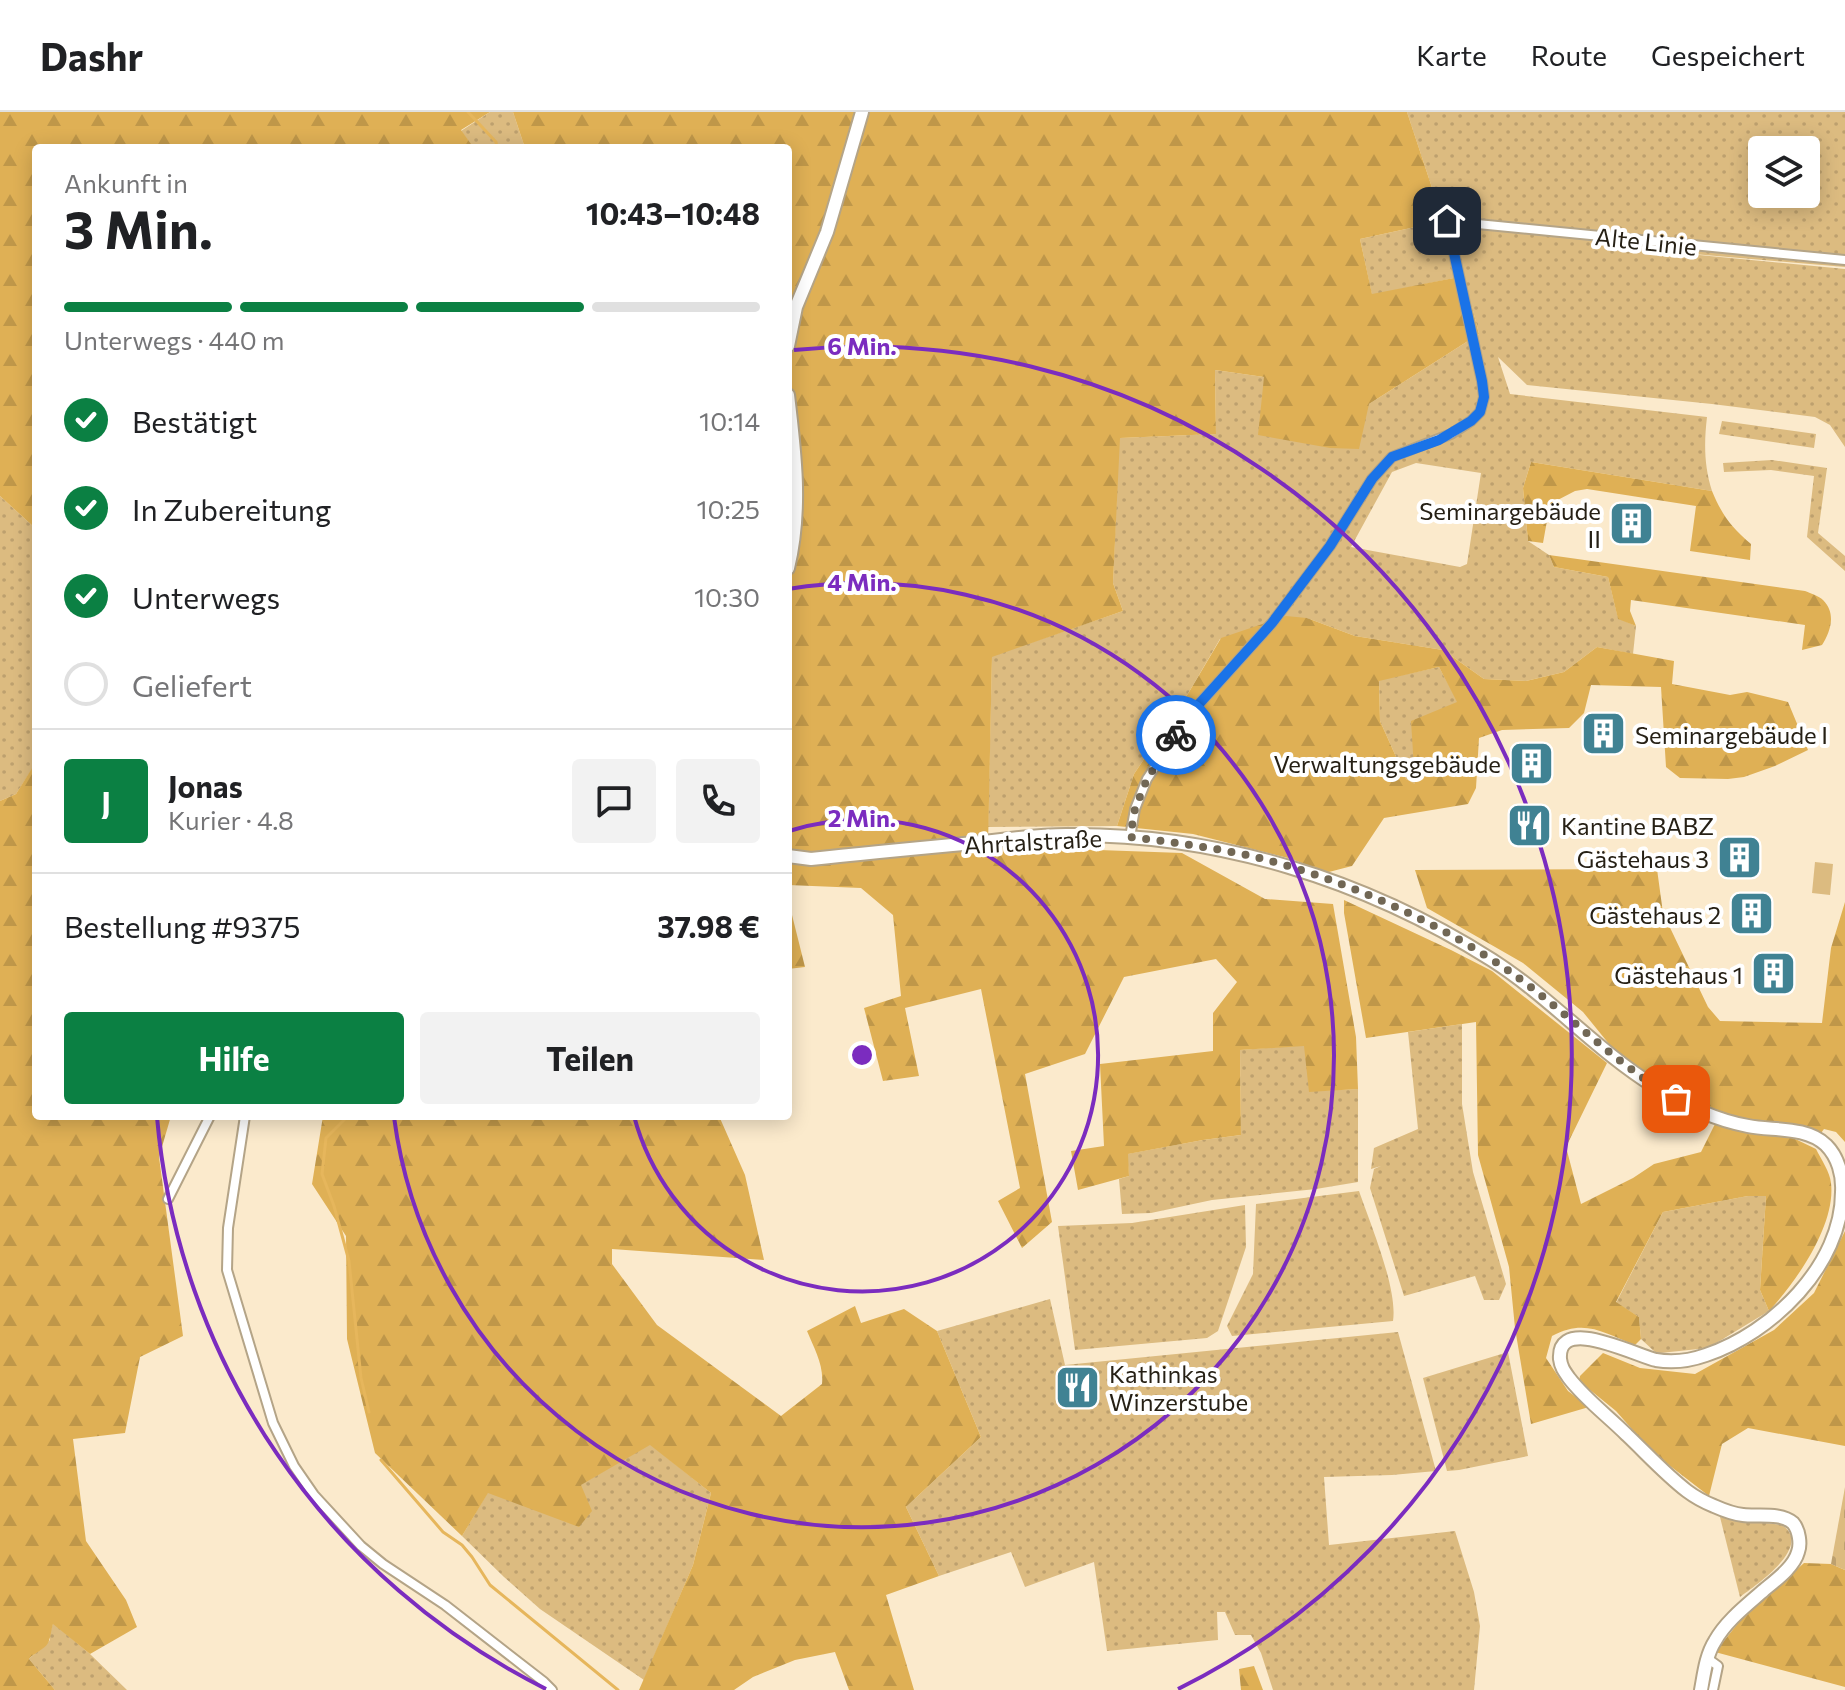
<!DOCTYPE html>
<html lang="de">
<meta charset="utf-8">
<style>
:root{--surface:#fff;--page:#f2f2f2;--text:#202124;--muted:#757577;--line:#e0e0e0;--accent:#0b8043}
body{margin:0;font-family:Commissioner,sans-serif;background:var(--page);color:var(--text);height:100vh;display:flex;flex-direction:column;font-size:30px;white-space:nowrap}
*{box-sizing:border-box;margin:0}
p{font-size:26px;color:var(--muted)}
.icon{flex:none;width:44px;height:44px;fill:none;stroke:currentColor;stroke-width:2;stroke-linecap:round;stroke-linejoin:round}
.map{position:relative;flex:1;overflow:hidden}
.sheet{position:absolute;left:32px;top:32px;width:760px;height:976px;display:flex;flex-direction:column;background:var(--surface);border-radius:8px;box-shadow:0 4px 20px #0003}
.sheet>*{flex:none}
.fabs{position:absolute;left:1748px;top:24px;display:grid;gap:16px}
.fabs a{display:grid;place-items:center;width:72px;height:72px;border-radius:8px;background:var(--surface);box-shadow:0 4px 20px #0003;font-size:40px}
.pin{position:absolute;display:grid;place-items:center;width:68px;height:68px;color:#fff;margin:-34px;border-radius:16px;box-shadow:0 4px 12px #0006}
.courier{position:absolute;display:grid;place-items:center;width:80px;height:80px;margin:-40px;border:6px solid #1a73e8;border-radius:50%;background:#fff;color:#222;box-shadow:0 2px 10px #0007}
.headline em{font-style:normal;font-weight:700}
.headline div{display:flex;flex-direction:column-reverse}
.headline{display:flex;align-items:center;justify-content:space-between;height:136px;padding:0 32px}
h1{font-size:52px;font-weight:700;line-height:60px}
.bar{display:grid;grid-template-columns:repeat(4,1fr);gap:12px 8px;align-content:center;height:96px;padding:0 32px}
.bar i{height:10px;border-radius:6px;background:var(--line)}
.bar .selected{background:var(--accent)}
.bar p{grid-column:span 4}
.line{display:flex;align-items:center;gap:20px;padding:0 32px;border-top:2px solid var(--line)}
.line div{flex:1}
.round{display:grid;place-items:center;flex:none;width:84px;height:84px;border-radius:8px;background:var(--page)}
ol{padding:0 32px;list-style:none}
li{display:flex;align-items:center;gap:24px;height:88px}
li p{margin-inline-start:auto}
li .icon{padding:8px;border-radius:50%;background:var(--accent);color:#fff;stroke-width:4}
li:last-child{color:var(--muted)}
li i{width:44px;height:44px;border:4px solid var(--line);border-radius:50%}
.action{display:flex;gap:16px;margin-top:auto;padding:16px 32px}
.action a{flex:1;height:92px;border-radius:8px;background:var(--accent);color:#fff;font-size:32px;font-weight:700;line-height:92px;text-align:center}
.action a+a{background:var(--page);color:var(--text)}
header{display:flex;align-items:center;gap:48px;box-sizing:border-box;height:112px;padding:0 40px;background:var(--surface);border-bottom:2px solid var(--line)}
header strong{font-size:38px}
nav{display:flex;gap:44px;margin-inline-start:auto;font-size:28px}
.map>svg:first-child{display:block}
.green{fill:url(#green-dots);fill-rule:evenodd}
.forest{fill:url(#forest-firs);fill-rule:evenodd}
.cemetery{fill:url(#cemetery-stones)}
.pitch{fill:#dcbb80}
.lines{fill:none;stroke-linecap:round;stroke-linejoin:round}
.stream{stroke:#e6b65c;stroke-width:3}
.street-casing{stroke:#b4a487;stroke-width:12}
.secondary-casing{stroke:#b4a487;stroke-width:16}
.street{stroke:#fff;stroke-width:8}
.secondary{stroke:#fff;stroke-width:12}
.done{stroke:#716755;stroke-width:8;stroke-dasharray:0 14.4}
.route{stroke:#1a73e8;stroke-width:10}
.ring{fill:none;stroke:#7b2cbf;stroke-width:4}
.labels{text-anchor:middle;dominant-baseline:central;stroke-width:8;stroke-linejoin:round;paint-order:stroke}
.street-label{font-size:24px;fill:#262015;stroke:#fff}
.poi-label{font-size:24px;fill:#262015;stroke:#fff;text-anchor:end}
.centre{fill:#7b2cbf;stroke:#fff;stroke-width:4}
.ring-label{font-size:24px;text-anchor:middle;font-weight:bold;fill:#7b2cbf;stroke:#fff;stroke-width:8;stroke-linejoin:round;paint-order:stroke}
</style>
<header>
<strong>Dashr</strong>
<nav><a>Karte</a><a>Route</a><a>Gespeichert</a></nav>
</header>
<div class="map">
<svg width="1845" height="1578" viewBox="0 0 1845 1578">
<defs>
<pattern id="green-dots" width="8" height="8" patternUnits="userSpaceOnUse" patternTransform="scale(2)"><rect width="8" height="8" fill="#dcbb80"/><path d="M2 2h.1M6 6h.1" fill="none" stroke="#bda06e" stroke-width="1.8" stroke-linecap="round"/></pattern>
<pattern id="forest-firs" width="22" height="20" patternUnits="userSpaceOnUse" patternTransform="scale(2)"><rect width="22" height="20" fill="#dfb055"/><path d="M5 1l3.5 6h-7zM16 11l3.5 6h-7z" fill="#bf9749"/></pattern>
<pattern id="cemetery-stones" width="16" height="16" patternUnits="userSpaceOnUse" patternTransform="scale(2)"><rect width="16" height="16" fill="#dcbb80"/><path d="M2 7V4a2 2 0 0 1 4 0v3zM10 15v-3a2 2 0 0 1 4 0v3z" fill="#bda06e"/></pattern>
</defs>
<rect width="100%" height="100%" fill="#fbeacc"/>
<path class="green" d="M490 0H513L525 36H474L461 19Z
M1407 0H1845V155L1647 138 1845 157V335L1830 313 1815 305 1712 292 1527 273 1498 245 1510 282 1707 305C1704 331 1704 354 1712 379L1531 350 1523 376 1528 429 1549 443 1554 455 1608 465 1618 506 1636 514 1633 542 1597 535 1564 560 1526 569 1484 567 1443 538 1355 524 1307 506 1220 527 1189 580 1134 662 1117 714 988 715 992 544 1123 499 1113 471 1119 326 1216 322 1215 258 1264 265 1369 292 1479 222 1464 164 1372 183 1360 127 1443 109ZM1762 38H1806V82H1762ZM1416 351 1481 361 1467 452 1460 455 1351 435 1392 360Z
M1722 309 1816 322 1814 336 1719 322Z
M1772 348 1827 356 1818 421 1845 444V459L1807 425 1814 364 1771 358 1724 360 1723 351Z
M0 384 36 417V653L34 654 16 682 0 689Z
M1439 555 1458 590 1416 673 1406 667 1380 609 1379 568Z
M1462 912V992L1473 1060 1506 1172 1499 1188H1484L1475 1164 1404 1184 1370 1076 1374 1057 1381 1054 1371 1057 1374 1036 1418 1017 1408 920Z
M1305 933 1310 979 1358 977V1070L1316 1077 1212 1088 1151 1101 1122 1102 1119 1067 1129 1064 1127 1042 1203 1028 1241 1023 1240 938Z
M1359 1079C1370 1111 1398 1177 1393 1209L1232 1224 1227 1214 1253 1162 1256 1092Z
M1748 1084H1766L1760 1178 1769 1199 1708 1236 1660 1241 1655 1240 1641 1227 1639 1205 1616 1191 1663 1100Z
M1245 1093 1246 1135 1218 1219 1207 1226 1075 1238 1058 1114 1132 1111Z
M1050 1187 1065 1253 1398 1220 1436 1359 1392 1363 1324 1365 1329 1433 1455 1419 1474 1480 1480 1514 1474 1578H1273L1261 1541 1251 1523H1235L1225 1500H1217L1218 1528 1107 1539 1094 1450 1025 1475 1011 1440 939 1464 906 1395 981 1325 937 1219Z
M1508 1240 1528 1344 1459 1358 1447 1359 1423 1266Z
M650 1332 711 1381 693 1453 644 1568 540 1497 504 1465 462 1424 488 1380 580 1373Z
M1720 1405 1782 1413C1814 1434 1756 1473 1740 1485Z
M53 1511 90 1542 127 1578H55L29 1547 50 1528V1521Z"/>
<path class="forest" d="M0 0H490L461 18 474 36H36V417L0 384Z
M513 0H1407L1443 109 1360 127 1372 182 1464 164 1479 222 1369 292 1359 337 1330 336 1258 323 1264 265 1215 258 1216 322 1120 326 1113 471 1123 499 992 545 988 734 1182 741 1265 787 1333 792 1356 925 1358 977 1309 980 1304 934 1240 938 1241 1023 1203 1028 1128 1042 1129 1064 1078 1078 1071 1039 1104 1034 1100 952 1213 939V901L1237 870 1216 847 1124 865 1085 942 1025 962 1052 1110 1022 1136 998 1089 1020 1076 981 877 905 896 919 964 883 969 864 896 901 884 893 803 861 776 788 773V36H525Z
M1531 350 1712 379C1722 403 1731 415 1751 432L1750 448 1690 439 1696 394 1587 377 1575 379 1550 392 1543 431 1528 429 1523 376Z
M1549 443 1805 479C1810 481 1819 484 1823 488 1837 502 1830 520 1822 533L1802 538 1805 513 1631 488 1630 499 1636 514 1618 507 1608 465 1554 455Z
M1286 504 1307 506 1355 524 1443 538 1484 567 1526 569 1564 560 1597 535 1674 549 1672 572 1730 583 1747 580 1788 590 1808 638 1775 654 1744 665 1728 667 1680 666 1666 655 1661 575 1591 573 1584 601 1569 616 1502 618 1479 626 1476 676 1468 692 1384 706 1352 754 1325 761 1292 747 1193 722 1117 714 1134 662 1189 580 1221 526ZM1439 555 1457 590 1411 609 1415 672 1406 667 1380 609 1379 569Z
M34 653H36V1004H171L159 1045 183 1224 140 1245 125 1321 73 1327 86 1429 126 1488 137 1515 90 1542 53 1512C51 1518 51 1525 48 1531 45 1537 34 1541 29 1547L55 1578H0V689L16 682Z
M1657 757 1663 801 1708 895 1720 909 1822 911 1831 836 1845 790V1030L1836 1020 1824 1017 1821 1021 1753 1011 1719 1002 1667 975 1618 943 1583 900 1523 851 1427 796 1415 758Z
M788 787 805 855 788 857Z
M1344 788 1451 838 1492 859 1607 951 1566 1035 1581 1092 1633 1066 1654 1052 1701 1040 1715 1012 1764 1022 1789 1024 1816 1037C1821 1047 1830 1060 1831 1071 1836 1113 1796 1170 1769 1199L1760 1178 1766 1084H1748L1663 1100 1616 1190 1639 1205 1641 1227 1635 1233C1604 1221 1585 1206 1552 1224L1546 1246 1568 1279 1589 1295 1531 1312 1515 1216 1509 1155 1478 1043 1476 910 1366 926 1344 801Z
M323 1004H719L745 1063 764 1148 612 1137V1152L657 1213 781 1304 822 1272C824 1253 814 1236 807 1219L855 1194 861 1211 904 1197 937 1219 981 1325 906 1395 939 1464 886 1483 914 1578H849L835 1540 795 1548 753 1565 734 1578H639L693 1453 711 1381 650 1333 581 1373 592 1399 579 1415 488 1381 462 1424 375 1341 347 1227 346 1124 312 1072Z
M1845 1119V1334L1748 1316 1722 1332 1709 1384 1652 1340 1616 1299 1579 1269 1580 1264 1603 1241 1640 1256 1695 1262 1774 1218 1814 1181Z
M1804 1451 1831 1452 1845 1458V1575L1715 1540 1739 1510Z
M1254 1554 1263 1578H1241L1239 1557Z"/>
<path class="cemetery" d="M1845 1375V1458L1831 1452Z"/>
<path class="pitch" d="M1815 750 1833 752 1830 783 1812 781Z"/>
<g class="lines">
<path class="stream" d="M468 0 496 30 497 36
M348 1004 326 1026 322 1062 334 1094 349 1149 361 1266 369 1300
M381 1348 443 1420 462 1433 472 1445 490 1473 618 1578"/>
<defs>
<path id="street" d="M1130 725 1135 697 1147 667 1190 602 1272 511 1330 434 1372 367 1392 345 1451 322 1471 309 1480 300 1484 285 1482 269 1447 109 1845 148
M245 1004 228 1116 227 1158 273 1311 294 1354 314 1383 361 1434 383 1452 445 1493 544 1570 552 1578
M168 1087 210 1004
M1707 1546 1718 1554 1713 1578"/>
<path id="secondary" d="M788 234 796 195 827 120 862 0
M788 283C795 341 802 399 788 456
M788 744 811 747C866 741 920 736 974 731 1005 728 1035 723 1066 723 1217 721 1366 768 1492 848 1550 885 1596 938 1654 974 1682 992 1715 1008 1748 1014 1773 1019 1806 1014 1826 1033 1838 1045 1843 1063 1842 1080 1842 1153 1772 1221 1706 1243 1689 1249 1674 1251 1656 1248 1637 1244 1557 1202 1560 1247 1561 1255 1564 1259 1569 1266 1585 1287 1608 1304 1627 1323 1647 1342 1665 1362 1687 1379 1695 1385 1704 1390 1714 1394 1723 1398 1733 1402 1743 1403 1757 1405 1781 1400 1793 1411 1799 1418 1801 1432 1798 1440 1794 1455 1776 1468 1764 1478 1747 1493 1726 1509 1715 1529 1706 1543 1704 1562 1701 1578"/>
</defs>
<use href="#street" class="street-casing"/>
<use href="#secondary" class="secondary-casing"/>
<use href="#street" class="street"/>
<use href="#secondary" class="secondary"/>
</g>
<g class="lines">
<path class="done" d="M1176 623 1147 667 1135 697 1130 725C1171 730 1211 735 1251 744 1340 765 1442 811 1516 864 1571 904 1617 953 1676 987"/>
<path class="route" d="M1176 623 1190 602 1272 511 1330 434 1372 367 1392 345 1439 328 1471 309 1480 300 1484 285 1482 269 1447 109"/>
</g>
<g class="ring">
<path d="M789 719A236 236 0 1 1 634 1004"/>
<path d="M788 477A472 472 0 1 1 394 1005"/>
<path d="M546 1577A708 708 0 0 1 157 1005M794 238A708 708 0 0 1 1178 1577"/>
</g>
<defs>
<symbol id="building-square" viewBox="-11 -11 22 22"><rect x="-9" y="-9" width="18" height="18" rx="4" fill="#408293" stroke="#fff"/><path d="M-4-6H4V6H1V3H-1V6H-4ZM-2.5-4.3h1.7v1.8h-1.7ZM.8-4.3h1.7v1.8H.8ZM-2.5-1h1.7V.8h-1.7ZM.8-1h1.7V.8H.8Z" fill="#fff"/></symbol>
<symbol id="restaurant-square" viewBox="-11 -11 22 22"><rect x="-9" y="-9" width="18" height="18" rx="4" fill="#408293" stroke="#fff"/><path d="M-5-6h1v4h1v-4h1v4h1v-4h1v5L-1.5 .5V6h-2V.5L-5-1ZM5-6V6H3V1.5H1.5Q1.5-4 5-6Z" fill="#fff"/></symbol>
</defs>
<g fill-rule="evenodd">
<use href="#building-square" x="1606" y="386" width="51" height="51"/>
<use href="#building-square" x="1578" y="596" width="51" height="51"/>
<use href="#building-square" x="1506" y="626" width="51" height="51"/>
<use href="#restaurant-square" x="1504" y="688" width="51" height="51"/>
<use href="#building-square" x="1714" y="720" width="51" height="51"/>
<use href="#building-square" x="1726" y="776" width="51" height="51"/>
<use href="#building-square" x="1748" y="836" width="51" height="51"/>
<use href="#restaurant-square" x="1052" y="1250" width="51" height="51"/>
</g>
<g class="labels">
<g class="street-label">
<text transform="translate(1646 129) rotate(6)">Alte Linie</text>
<text transform="translate(1033 729) rotate(-3)">Ahrtalstraße</text>
</g>
<g class="poi-label">
<text x="1601" y="398">Seminargebäude<tspan x="1601" dy="28">II</tspan></text>
<text x="1635" y="622" text-anchor="start">Seminargebäude I</text>
<text x="1501" y="651">Verwaltungsgebäude</text>
<text x="1561" y="713" text-anchor="start">Kantine BABZ</text>
<text x="1709" y="746">Gästehaus 3</text>
<text x="1721" y="802">Gästehaus 2</text>
<text x="1743" y="862">Gästehaus 1</text>
<text x="1109" y="1261" text-anchor="start">Kathinkas<tspan x="1109" dy="28">Winzerstube</tspan></text>
</g>
</g>
<circle cx="862" cy="943" r="12" class="centre"/>
<g class="ring-label">
<text x="862" y="243">6 Min.</text>
<text x="862" y="479">4 Min.</text>
<text x="862" y="715">2 Min.</text>
</g>
</svg>
<div class="fabs">
<a><svg class="icon" aria-label="layers" viewBox="0 0 24 24"><path d="M12 4l9 5-9 5-9-5zM3 14l9 5 9-5"/></svg></a>
</div>
<div class="pin" style="left:1676px;top:987px;background:#ea580c"><svg class="icon" aria-label="bag" viewBox="0 0 24 24"><path d="M5 8h14l-1 12H6zM9 8a3 3 0 0 1 6 0"/></svg></div>
<div class="pin" style="left:1447px;top:109px;background:#1f2937"><svg class="icon" aria-label="home" viewBox="0 0 24 24"><path d="M3 11l9-7 9 7M6 9v11h12V9"/></svg></div>
<div class="courier" style="left:1176px;top:623px"><svg class="icon" aria-label="bike" viewBox="0 0 24 24"><circle cx="6" cy="16" r="4"/><circle cx="18" cy="16" r="4"/><path d="M6 16l4-8h5l3 8M10 8l3 8H6M13 5h3"/></svg></div>
<section class="sheet">
<div class="headline"><div><h1>3 Min.</h1><p>Ankunft in</p></div><em>10:43–10:48</em></div>
<div class="bar"><i class="selected"></i><i class="selected"></i><i class="selected"></i><i></i><p>Unterwegs · 440 m</p></div>
<ol>
<li><svg class="icon" aria-label="check" viewBox="0 0 24 24"><path d="M5 12l5 5 9-10"/></svg>Bestätigt<p>10:14</p></li>
<li><svg class="icon" aria-label="check" viewBox="0 0 24 24"><path d="M5 12l5 5 9-10"/></svg>In Zubereitung<p>10:25</p></li>
<li><svg class="icon" aria-label="check" viewBox="0 0 24 24"><path d="M5 12l5 5 9-10"/></svg>Unterwegs<p>10:30</p></li>
<li><i></i>Geliefert</li>
</ol>
<div class="line" style="height:144px"><b class="round" style="background:var(--accent);color:#fff">J</b><div><b>Jonas</b><p>Kurier · 4.8</p></div><a class="round"><svg class="icon" aria-label="chat" viewBox="0 0 24 24"><path d="M4 5h16v11H9l-5 4z"/></svg></a><a class="round"><svg class="icon" aria-label="phone" viewBox="0 0 24 24"><path d="M5 4h4l2 5-3 2q2 4 5 5l2-3 5 2v4C11 20 4 13 5 4z"/></svg></a></div>
<div class="line" style="height:104px"><div>Bestellung #9375</div><b>37.98 €</b></div>
<div class="action"><a>Hilfe</a><a>Teilen</a></div>
</section>
</div>
